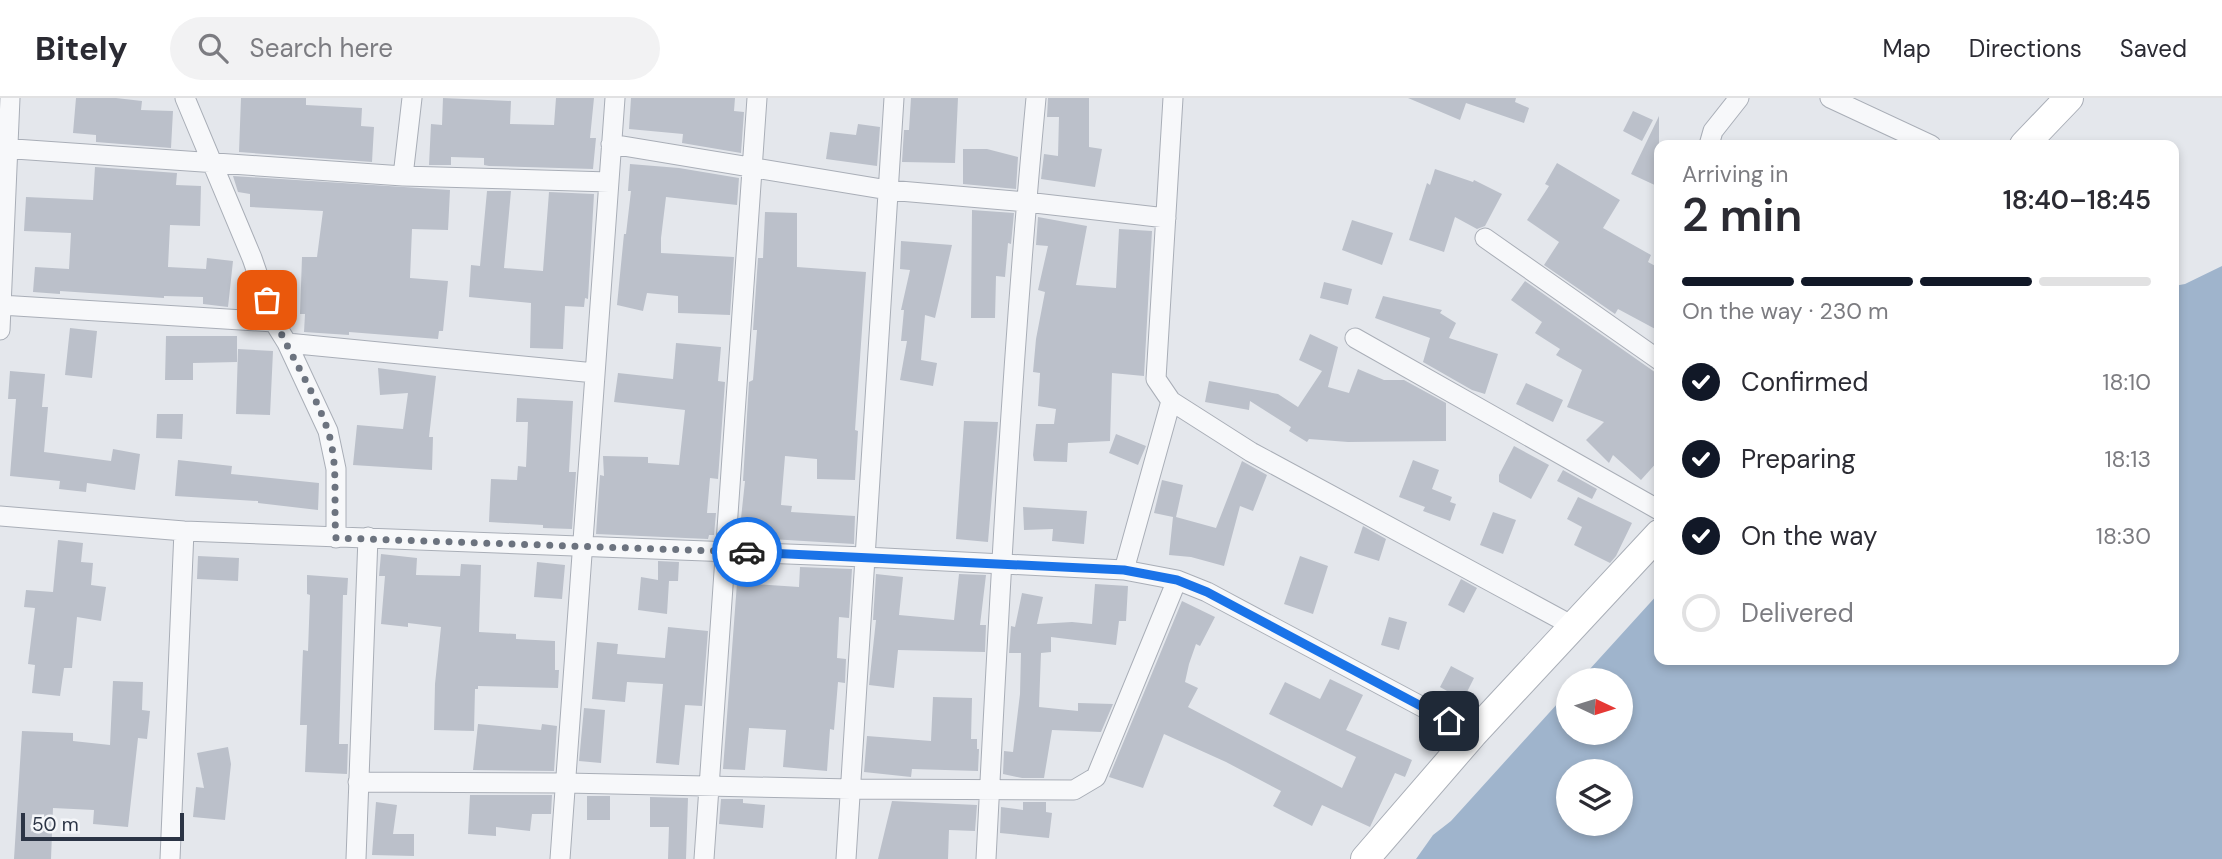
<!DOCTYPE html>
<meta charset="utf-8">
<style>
:root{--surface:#fff;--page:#f2f2f3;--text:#2b2b33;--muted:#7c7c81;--line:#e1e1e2;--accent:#111827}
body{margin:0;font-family:"DM Sans",sans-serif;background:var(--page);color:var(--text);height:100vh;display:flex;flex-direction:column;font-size:26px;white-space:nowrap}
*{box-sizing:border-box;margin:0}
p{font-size:23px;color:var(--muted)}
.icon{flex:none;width:38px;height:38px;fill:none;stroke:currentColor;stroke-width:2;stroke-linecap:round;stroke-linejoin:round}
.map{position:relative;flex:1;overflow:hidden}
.details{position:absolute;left:1654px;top:42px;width:525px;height:525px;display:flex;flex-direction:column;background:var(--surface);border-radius:14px;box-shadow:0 4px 10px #0003}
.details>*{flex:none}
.needle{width:46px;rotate:94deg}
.buttons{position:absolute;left:1556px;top:570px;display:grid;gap:14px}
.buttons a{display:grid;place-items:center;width:77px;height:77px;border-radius:50%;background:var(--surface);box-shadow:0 4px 10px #0003;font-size:35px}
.scale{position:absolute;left:21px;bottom:18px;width:163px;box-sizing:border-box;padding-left:7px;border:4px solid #2b3445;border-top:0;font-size:19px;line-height:24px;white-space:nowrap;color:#2b3445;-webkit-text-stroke:5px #f4f6f9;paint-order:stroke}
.pin{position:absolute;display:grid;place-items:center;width:60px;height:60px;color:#fff;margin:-30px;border-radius:14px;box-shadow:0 4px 10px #0006}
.courier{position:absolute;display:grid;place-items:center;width:70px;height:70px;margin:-35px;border:5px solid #1a73e8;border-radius:50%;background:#fff;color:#222;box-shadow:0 2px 9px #0007}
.overview em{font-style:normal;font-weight:600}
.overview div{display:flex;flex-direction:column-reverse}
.overview{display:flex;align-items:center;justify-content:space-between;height:119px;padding:0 28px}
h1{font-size:46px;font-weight:600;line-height:52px}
.bar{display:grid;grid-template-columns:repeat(4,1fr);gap:10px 7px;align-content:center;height:84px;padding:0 28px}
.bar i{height:9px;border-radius:5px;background:var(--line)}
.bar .on{background:var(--accent)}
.bar p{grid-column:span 4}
ol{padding:0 28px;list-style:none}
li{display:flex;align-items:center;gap:21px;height:77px}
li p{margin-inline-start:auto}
li .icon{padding:7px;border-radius:50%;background:var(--accent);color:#fff;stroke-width:4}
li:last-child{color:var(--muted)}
li i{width:38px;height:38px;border:4px solid var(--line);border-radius:50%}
header{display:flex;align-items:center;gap:42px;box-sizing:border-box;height:98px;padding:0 35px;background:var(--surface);border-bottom:2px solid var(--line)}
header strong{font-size:33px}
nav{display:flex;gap:38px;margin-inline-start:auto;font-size:24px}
.search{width:490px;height:63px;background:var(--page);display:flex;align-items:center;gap:18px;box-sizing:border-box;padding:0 24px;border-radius:38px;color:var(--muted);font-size:26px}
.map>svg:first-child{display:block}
.water{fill:#9fb4cc;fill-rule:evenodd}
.building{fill:#bbc0ca}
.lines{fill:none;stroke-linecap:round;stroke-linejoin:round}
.minor-casing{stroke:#a9aeb7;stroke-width:21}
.secondary-casing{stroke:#a9aeb7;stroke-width:30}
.minor{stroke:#f7f8fa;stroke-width:19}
.secondary{stroke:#fff;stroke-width:28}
.done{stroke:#6c737f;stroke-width:7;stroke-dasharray:0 12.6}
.route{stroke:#1a73e8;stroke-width:9}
</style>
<header>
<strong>Bitely</strong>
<div class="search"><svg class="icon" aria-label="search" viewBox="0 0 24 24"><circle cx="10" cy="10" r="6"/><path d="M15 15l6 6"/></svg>Search here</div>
<nav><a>Map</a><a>Directions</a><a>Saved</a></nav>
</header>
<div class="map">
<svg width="2222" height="761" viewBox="0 0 2222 761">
<rect width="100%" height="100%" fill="#e4e7ec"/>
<path class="water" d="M2222 168V761H1416L1433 737 1451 723 1568 594V635H1620V583H1579L1659 495V562H2174V188L2185 186ZM1568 674H1620V726H1568Z"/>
<path class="building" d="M76 0H116L142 3 141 12 173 13 171 50 96 44V37L73 35Z
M241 0H306V7L362 10 361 28 374 29 372 64 239 54Z
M443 0 511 3 510 26 554 27 556 0H594L590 40H596L593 71 489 68 484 67V60L451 59V67H429L431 26 442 27Z
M631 0H735L734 13 744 14 741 55 682 45 683 36 629 31Z
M911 0H958L955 65 902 64 904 32H909Z
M1048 0H1089V49L1102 51 1095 89 1041 81 1044 56 1058 58 1059 19H1047Z
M1408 0H1516L1515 4 1529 10 1524 25 1466 5 1460 22Z
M1633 13 1653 22 1642 43 1623 33Z
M1659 18V89L1631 76Z
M858 26 880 29 877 68 826 61 830 34 856 37Z
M963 51H987L1018 59 1016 91 963 86Z
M1557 65 1620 102 1603 130 1651 157 1648 164 1659 170V233L1618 211 1615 216 1544 167 1559 144 1527 122 1549 88 1545 86Z
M630 66 679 70 739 80 737 107 666 99 661 140V155L734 159 730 217 678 215V198L647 195 643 213 617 207 624 136H626L631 93H628Z
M95 69 177 75 176 87 201 88 200 128 170 127 168 169 206 171 207 160 233 163 228 209 203 206V199L164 198V200L60 193V196L33 194 35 169 69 171 71 135 24 133 26 99 93 102Z
M1435 71 1473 84 1474 82 1502 96 1485 128 1477 131 1455 119 1444 154 1409 142 1427 85 1430 87Z
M233 78 450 92 448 132 412 131 410 180 448 183 443 233H439L438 241 349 234V237L304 234 305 216H300L302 159H317L323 113 250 109V96L238 94Z
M487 93H511L504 170 543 173 549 94 594 96 588 201 585 200 584 209 565 208 563 251 530 250 531 205 469 199 471 167 480 168Z
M972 112 1014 115 1011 146 1008 145 1005 179 996 178 995 220H971Z
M765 114 797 115V169L866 174 855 332 858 333 855 382 817 381V361L785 358 781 407 792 408 791 414 855 418 854 446 739 439 745 383H743L749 284 753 282 757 232H753L758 160H763Z
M1038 119 1087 128 1076 187 1116 190 1119 131 1152 133 1144 278 1112 275 1110 343 1068 345 1067 364 1034 363 1033 357 1036 326H1054L1056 311 1038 308 1040 275 1033 274 1036 241 1045 194 1038 192 1048 148 1036 147Z
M1352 122 1393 135 1382 167 1342 152Z
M901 143 952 147 935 220 925 217 921 262 937 265 933 288 900 282 907 243H901L904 212H901L910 172 900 171Z
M1525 183 1659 277V362L1641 382 1613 357 1609 365 1586 342 1604 324 1567 309 1582 272 1556 257 1560 251 1535 235 1542 224 1511 202Z
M1324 184 1352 191 1348 207 1320 200Z
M1383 198 1442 212 1440 215 1456 225 1449 240 1498 256 1485 296 1472 292 1423 264 1430 240 1375 220Z
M70 230 97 233 92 280 65 277Z
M1310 236 1338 249 1328 289 1349 295 1358 271 1384 282H1404L1446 305V343L1348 344 1309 341 1307 344 1289 333 1291 329 1250 303 1249 312 1205 304 1209 283 1278 296 1298 309 1322 273 1299 262Z
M166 238H237V264L193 265V282H165Z
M676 245 721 249 718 283 725 284 718 381 710 380 707 415H716L714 437H709L708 441 596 436 600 377 604 378 603 358 648 359V365L679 367 685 312 614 304 618 275 673 281Z
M238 251 273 253 270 317 236 316Z
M378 270 436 278 429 339H433L432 372 353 367 357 327 403 331 408 295 380 297Z
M10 273 45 276 42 309H48L44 354 111 363 113 351 140 356 135 392 87 385 86 394 59 391 60 383 10 378 16 301H8Z
M1526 285 1563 302 1553 324 1516 306Z
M517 300 573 303 569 374H576L572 431 543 430V427L489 424 491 381 517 382 518 368 526 369 528 324H516Z
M157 316H183L182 341 156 340Z
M964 323 998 324 988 444 956 441Z
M1116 336 1146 348 1138 367 1109 355Z
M1514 348 1549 367 1531 401 1499 384V377Z
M178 362 232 368 231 376 319 385 318 412 258 405V403L175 398Z
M1413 362 1439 372 1432 391 1452 399 1450 404 1456 406 1450 423 1423 413 1425 409 1399 399Z
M1242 363 1267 377 1253 413 1240 408 1224 468 1191 459 1169 457 1173 419 1154 415 1162 382 1183 387 1176 419 1216 430Z
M1563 372 1597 391 1592 401 1557 383Z
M1578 399 1632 425 1616 458 1610 465 1574 447 1582 429 1567 421Z
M1023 409 1087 413 1084 446 1052 443 1053 431 1024 432Z
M1493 414 1516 422 1503 456 1480 447Z
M1363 428 1386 441 1379 463 1354 455Z
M58 442 83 445 81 464 93 465 91 487 106 489 101 523 77 519 72 570H64L60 598 32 595 35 567 28 566 35 510 24 509 26 492 53 494Z
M381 456 417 460 416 477 460 478 461 466 481 467 479 534 516 536V541L555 543V572H559L558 590 478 588V591H475L474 633 434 632 435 586 441 529 408 525V529L381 526 385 478H379Z
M198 458 239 460 238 483 197 481Z
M1300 458 1328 468 1313 516 1284 506Z
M658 463 679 464 678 483H667H669L667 516 638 512 641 479 658 482Z
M537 464 565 467 562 501 534 499Z
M800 469 852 471 849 520 839 519 837 560 846 561 845 585 838 584 834 632 830 631 827 673 783 669 786 632 749 630 745 672 723 671 737 485 799 489Z
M876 476 903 479 899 517 954 522 959 476 986 477 980 527H986L985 554 898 552 894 590 869 587 876 522H873Z
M307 477 348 480 347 497H343L339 646H348L347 676 305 674 307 627H300L303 552 308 553 310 497 307 496Z
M1461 481 1477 490 1464 515 1448 507Z
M1095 486 1128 488 1126 523H1119L1116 547 1051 539V554L1041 555 1039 609 1078 613V605L1113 606 1101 634 1052 632 1044 680H1022L1003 676 1004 653 1013 654 1020 596 1021 555H1009L1011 528 1015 529 1022 495 1043 499 1037 526 1072 524 1092 526Z
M1182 503 1215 519 1200 548 1196 546 1189 566 1185 584 1198 590 1188 609 1342 690 1356 659 1269 616 1285 584 1320 601 1330 581 1363 597 1346 632 1412 662 1405 679 1395 675 1370 729 1322 707 1312 728 1273 708 1281 693 1226 664 1164 636 1143 690 1109 679Z
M1389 519 1407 524 1399 552 1381 547Z
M668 529 708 533 702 608 685 607 679 667 656 665 663 586 627 584 625 604 592 601 597 544 618 546 617 556 665 560Z
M1451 568 1474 580 1463 602 1440 589Z
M113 583 143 584 142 612 150 613 147 641 138 640 128 729 93 726 94 712 53 710 51 761H14L22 633 73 635V643L110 647Z
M933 599 972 600 971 641H977V651H979L978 673 912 671 911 679 864 674 867 638 931 643Z
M584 610 605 612 601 665 579 663Z
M478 626 541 632 542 626 557 628 554 673 473 672Z
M228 649 231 666 225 722 193 719 196 689 204 690 197 655Z
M470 697H552L551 716H532L530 733 496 729V738L468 736Z
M587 698H610V722H587Z
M650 699 688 700 686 761H668L669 729H650Z
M721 701H743V705L765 707 763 730 719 726Z
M892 703 977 707 975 733 949 732 948 761H878Z
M376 704 397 707 393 736H414V758L372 757Z
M1023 704H1046V714L1052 715 1049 740 1000 735 1001 709 1023 712Z"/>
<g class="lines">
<defs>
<path id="minor" d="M185 0 252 160 274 224 287 245 328 333 336 371V440
M1173 0 1156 281 1171 303 1251 354 1573 528
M1830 0 1931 47
M611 46 888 92 1026 104 1166 120
M1709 47 1713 33 1739 0
M0 50 403 78 609 84
M403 78 412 0
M1485 140 1659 262
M0 207 274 224
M0 232 10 0
M1355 240 1659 412
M287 245 595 275
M0 418 184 433 865 459 1124 472 1177 482 1207 494 1473 636
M1124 472 1171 303
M358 684 566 685 851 691 1074 692 1096 679 1177 482
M170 761 184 433
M356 761 368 439
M560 761 615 0
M704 761 757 0
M846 761 894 0
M986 761C999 507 1012 253 1036 0"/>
<path id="secondary" d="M2024 47 2069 0
M1365 761 1473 636 1659 436"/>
</defs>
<use href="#minor" class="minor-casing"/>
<use href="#secondary" class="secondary-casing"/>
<use href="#minor" class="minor"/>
<use href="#secondary" class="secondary"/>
</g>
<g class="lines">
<path class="done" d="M267 202C283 248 313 288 328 333 339 368 333 404 336 440L747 454"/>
<path class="route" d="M747 454 1124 472 1177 482 1207 494 1449 623"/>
</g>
</svg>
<div class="buttons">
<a><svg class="needle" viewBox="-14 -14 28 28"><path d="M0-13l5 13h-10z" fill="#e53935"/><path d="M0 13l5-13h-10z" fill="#7c7c81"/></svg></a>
<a><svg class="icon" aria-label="layers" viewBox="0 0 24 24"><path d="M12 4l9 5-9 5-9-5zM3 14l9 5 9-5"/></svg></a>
</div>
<div class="scale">50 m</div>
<div class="pin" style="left:267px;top:202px;background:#ea580c"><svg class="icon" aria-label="bag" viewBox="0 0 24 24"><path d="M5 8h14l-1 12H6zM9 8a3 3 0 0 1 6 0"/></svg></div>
<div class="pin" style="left:1449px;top:623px;background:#1f2937"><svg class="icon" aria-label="home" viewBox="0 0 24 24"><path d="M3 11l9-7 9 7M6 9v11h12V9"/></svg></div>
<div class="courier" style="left:747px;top:454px"><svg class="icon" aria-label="car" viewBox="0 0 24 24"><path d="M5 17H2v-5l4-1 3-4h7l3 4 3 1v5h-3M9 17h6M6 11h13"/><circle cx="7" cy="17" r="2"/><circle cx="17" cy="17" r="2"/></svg></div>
<section class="details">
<div class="overview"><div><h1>2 min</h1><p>Arriving in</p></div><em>18:40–18:45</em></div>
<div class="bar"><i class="on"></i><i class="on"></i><i class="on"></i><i></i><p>On the way · 230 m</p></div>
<ol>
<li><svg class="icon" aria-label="check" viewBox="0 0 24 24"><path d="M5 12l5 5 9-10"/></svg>Confirmed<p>18:10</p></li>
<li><svg class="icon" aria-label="check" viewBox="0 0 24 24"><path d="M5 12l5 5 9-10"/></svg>Preparing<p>18:13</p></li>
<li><svg class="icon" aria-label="check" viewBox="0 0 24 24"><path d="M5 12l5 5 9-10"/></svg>On the way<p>18:30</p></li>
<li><i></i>Delivered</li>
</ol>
</section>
</div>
